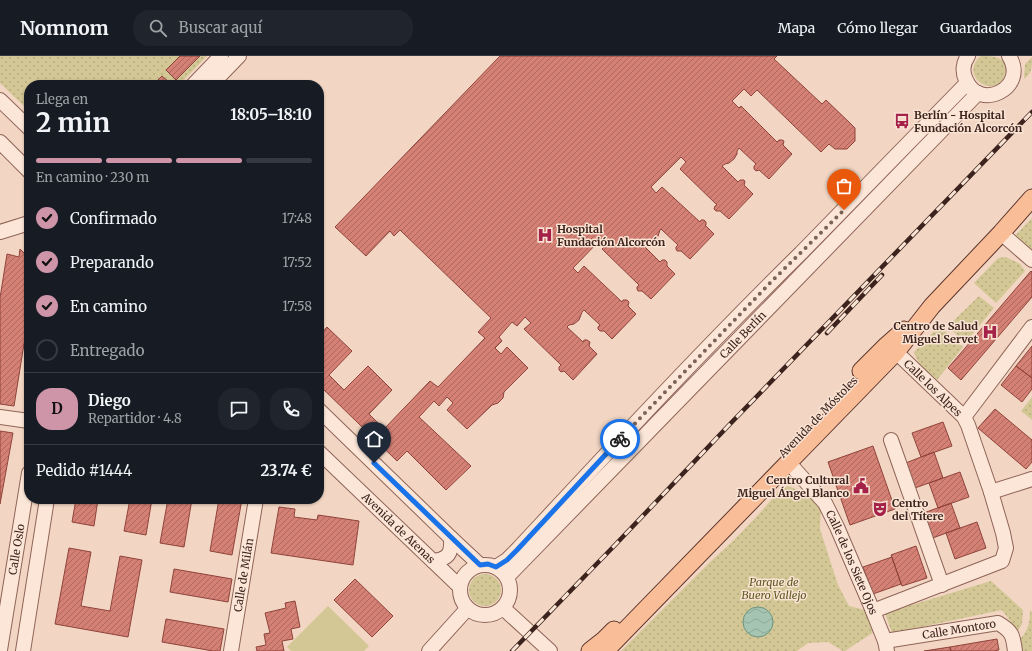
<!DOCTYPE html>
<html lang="es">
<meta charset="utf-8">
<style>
:root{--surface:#171b24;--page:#20242c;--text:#f1f3f6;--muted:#9ea1a6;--line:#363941;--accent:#ce95a8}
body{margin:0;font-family:Merriweather,serif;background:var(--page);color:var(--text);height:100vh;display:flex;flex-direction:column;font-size:15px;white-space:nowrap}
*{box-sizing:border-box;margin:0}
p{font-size:13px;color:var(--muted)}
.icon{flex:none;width:22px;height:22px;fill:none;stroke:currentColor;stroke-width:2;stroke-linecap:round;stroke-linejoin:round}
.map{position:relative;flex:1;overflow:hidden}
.details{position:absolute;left:24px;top:24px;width:300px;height:424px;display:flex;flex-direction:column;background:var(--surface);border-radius:16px;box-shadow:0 1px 3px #0004}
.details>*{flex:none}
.pin{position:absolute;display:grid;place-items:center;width:34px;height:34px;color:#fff;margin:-41px -17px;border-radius:50% 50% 50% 0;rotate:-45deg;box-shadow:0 0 4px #0007}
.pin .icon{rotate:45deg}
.courier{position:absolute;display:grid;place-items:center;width:40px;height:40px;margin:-20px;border:3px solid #1a73e8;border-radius:50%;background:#fff;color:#222;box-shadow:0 1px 5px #0007}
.overview em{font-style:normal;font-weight:700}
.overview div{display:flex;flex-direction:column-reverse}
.overview{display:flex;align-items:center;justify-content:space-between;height:68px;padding:0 12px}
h1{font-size:26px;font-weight:700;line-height:30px}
.bar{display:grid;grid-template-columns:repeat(4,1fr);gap:6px 4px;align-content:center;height:48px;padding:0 12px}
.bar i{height:5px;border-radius:3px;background:var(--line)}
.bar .on{background:var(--accent)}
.bar p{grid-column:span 4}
.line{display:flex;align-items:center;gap:10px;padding:0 12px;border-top:1px solid var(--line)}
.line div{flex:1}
.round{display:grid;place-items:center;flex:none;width:42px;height:42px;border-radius:16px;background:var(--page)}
ol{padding:0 12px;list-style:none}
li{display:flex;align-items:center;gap:12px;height:44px}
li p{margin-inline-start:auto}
li .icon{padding:4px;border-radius:50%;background:var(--accent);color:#111;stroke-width:4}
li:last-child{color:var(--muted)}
li i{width:22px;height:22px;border:2px solid var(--line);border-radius:50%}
header{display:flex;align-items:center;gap:24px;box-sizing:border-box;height:56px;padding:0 20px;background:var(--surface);border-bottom:1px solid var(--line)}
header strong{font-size:19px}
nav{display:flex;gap:22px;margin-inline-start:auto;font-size:14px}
.search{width:280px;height:36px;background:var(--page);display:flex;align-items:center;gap:10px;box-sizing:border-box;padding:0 14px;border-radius:16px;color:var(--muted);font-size:15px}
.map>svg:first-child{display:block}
.green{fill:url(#green-dots)}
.pitch{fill:#d2c795}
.water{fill:url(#water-waves);stroke:#6b947e}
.building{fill:url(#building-hatch);stroke:#90433b}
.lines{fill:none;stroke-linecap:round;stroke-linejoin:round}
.minor-casing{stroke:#8f6458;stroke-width:16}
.major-casing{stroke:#5c342c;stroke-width:19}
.minor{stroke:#fce6d7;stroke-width:14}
.major{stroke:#f9be98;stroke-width:17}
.rail-casing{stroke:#3d231d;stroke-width:4.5}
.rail{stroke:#f9e3d3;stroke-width:3;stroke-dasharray:9;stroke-linecap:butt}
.done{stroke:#7c6257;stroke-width:4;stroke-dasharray:0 7.2}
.route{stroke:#1a73e8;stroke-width:5}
.labels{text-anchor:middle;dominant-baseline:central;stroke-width:3;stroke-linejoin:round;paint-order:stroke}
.poi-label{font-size:11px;font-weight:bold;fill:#3d231d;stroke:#f9e3d3;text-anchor:start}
.street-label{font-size:11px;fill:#3d231d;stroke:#f9e3d3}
.park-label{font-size:11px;font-style:italic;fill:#5b5922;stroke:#f9e3d3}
</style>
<header>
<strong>Nomnom</strong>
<div class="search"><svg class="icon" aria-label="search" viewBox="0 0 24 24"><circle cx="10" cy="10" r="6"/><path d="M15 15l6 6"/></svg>Buscar aquí</div>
<nav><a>Mapa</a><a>Cómo llegar</a><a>Guardados</a></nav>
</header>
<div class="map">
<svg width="1032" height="595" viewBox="0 0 1032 595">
<defs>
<pattern id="green-dots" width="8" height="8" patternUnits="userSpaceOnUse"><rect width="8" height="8" fill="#d2c795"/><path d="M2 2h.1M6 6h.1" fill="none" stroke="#b5ab80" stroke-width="1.8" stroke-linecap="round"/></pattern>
<pattern id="water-waves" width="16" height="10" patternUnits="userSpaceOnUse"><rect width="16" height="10" fill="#a5c5b2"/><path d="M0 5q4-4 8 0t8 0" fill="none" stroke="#8fa999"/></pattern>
<pattern id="building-hatch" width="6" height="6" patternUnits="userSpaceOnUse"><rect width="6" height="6" fill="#d48075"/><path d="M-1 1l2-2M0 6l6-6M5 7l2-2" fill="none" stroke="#ad685f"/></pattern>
</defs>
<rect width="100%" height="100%" fill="#f2d6c3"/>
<path class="green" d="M0 0H207L179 29H29V55L0 27Z
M981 0C990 0 1001 0 1005 8 1006 12 1006 17 1004 21 993 44 958 19 981 0Z
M1032 1C1032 11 1032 17 1024 23L1025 8Z
M1032 162V199L1013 182Z
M1006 201 1020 208 1025 215 996 247 974 227 998 202Z
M979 240 994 252 965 287 948 270Z
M939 270 963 291 937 324C929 316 916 307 914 296Z
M1032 341V364L1021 355Z
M788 430 806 437 821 450 820 473 838 529 849 550 865 554 874 576 845 595H843L828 586 808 587 797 595H621L709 507 734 484 758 459 780 434Z
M469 534a16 16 0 1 1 32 0a16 16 0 1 1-32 0Z
M991 525 1023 554 1022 568 1018 575 1002 554 892 577 885 557Z
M1030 554 1032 556V595H1022L1020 583C1028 575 1030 566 1030 554Z"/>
<path class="pitch" d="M328 550 369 590 364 595H291L287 591Z"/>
<path class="water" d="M743 566a15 15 0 1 1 30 0a15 15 0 1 1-30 0Z"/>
<path class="building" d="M180 0H200L176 24 166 14Z
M500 0H777L774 3 822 48 826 44 850 67 855 72V85L847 93H835L829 88 821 96 757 34 751 40 744 33 732 45 739 52 741 50 777 86 779 84H782L784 85 783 89 792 98 769 123 759 114 756 115 754 113V110L756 108 739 92 737 95V98L734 103 729 107 725 108 722 110 738 126 740 124H744L745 126 744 129 753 138 729 163 720 155H716L714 153 715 150 717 149 680 113 686 106 681 101 651 131 656 137 662 131 700 166 701 164H704L706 166V169H705L714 178 690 203 681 195H677L676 193V191L678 189 661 173 660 174 657 183 651 187 647 189 645 191 660 206 662 204H665L667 206V210L675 218 651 243 642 235H638L637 233V231L639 229 602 193 609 186 603 181 573 212 578 217 584 210 622 246 623 244H627L629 246 628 250 636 258 612 283 604 275H600L598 273V271L600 269 584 254 582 256 579 264 574 268 569 269 567 271 583 286 584 284H587L590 286 589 290 597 298 573 324 564 315 561 316 559 314V311L561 309 524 273 531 267 525 261 517 270 512 266 499 281 502 285 495 292 501 298 507 291 528 312 504 336 503 342 498 347 492 349 467 373 447 354 453 347 447 341 439 350 434 345 419 361 471 410 446 434 407 395 397 405 319 329V280L327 271 352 295 329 319 344 334 368 310 392 334 369 358 384 373 430 325 438 331 485 282 478 276 491 262 400 174 394 180 390 175 366 200 335 171Z
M162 20 171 28 170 29H153Z
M20 193 29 202V257L14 350 0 348V242L7 198 19 201Z
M1031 215 1032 216V241L961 324 948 312Z
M1032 290V322L1016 310Z
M1016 310 1032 322V333L1022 346 1001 329Z
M995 353 1032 384V406L1026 413 978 372Z
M943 366 952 390 921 401 912 377Z
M0 375 13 377 0 448Z
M873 390 895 453 850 469 828 406Z
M934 396 943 422 912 433 903 408Z
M960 416 969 441 938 452 929 427Z
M76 443H98L94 470 72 466Z
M130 443H152L146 479 124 475Z
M168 443H192L184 491 160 487Z
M219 443H242L232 499 210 495Z
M951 447 960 472 930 483 921 458Z
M279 451 295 453 294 461 317 464 318 459 359 465 353 509 271 497Z
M977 466 986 492 955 503 946 477Z
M916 490 927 522 902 530 891 499Z
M69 492 91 496 81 550 110 555 120 500 142 504 128 581 55 568Z
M892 501 901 528 873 538 863 511Z
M174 513 232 523 228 546 170 536Z
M355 523 393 560 372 581 334 544Z
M295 545 300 571 291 573 293 583 282 585 284 595H257L256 591 266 589 264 578 270 577 265 557 286 552 285 547Z
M166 563 224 573 220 595H213L162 586Z
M997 583 999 594 994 595H951L950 591Z
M950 591 951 595H924Z"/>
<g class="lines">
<defs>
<g id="minor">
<path d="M968 0C963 7 962 16 966 24 979 56 1029 32 1009 0"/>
<path d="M193 29 221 0"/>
<path d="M211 29 239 0"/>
<path d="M0 44 29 72"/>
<path d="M0 86 29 115"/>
<path d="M0 176 29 167"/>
<path d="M1001 177 1032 204"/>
<path d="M319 354 451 482 480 509"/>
<path d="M0 361 29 365"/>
<path d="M964 361 1032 271"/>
<path d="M891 384 942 529"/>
<path id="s1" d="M319 396 460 531"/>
<path id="s2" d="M789 407 825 447 837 471 870 548 885 585 887 595"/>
<path d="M991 436 1032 423"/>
<path d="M433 505C448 503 452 498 451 482"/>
<circle cx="485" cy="534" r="25"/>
<path d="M496 511 507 504 517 494C610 394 703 293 801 197L967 27"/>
<path id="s3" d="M507 521 978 37"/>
<path d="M503 552 550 595"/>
<path d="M873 555 1002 505 1006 492 1003 477 991 436 968 369 964 361 896 296"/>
<path id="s4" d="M885 585 998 567C1012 575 1013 579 1015 595"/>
<path id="s5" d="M0 594 29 417"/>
<path d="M23 595 47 443"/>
<path id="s6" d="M231 595 256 443"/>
<path d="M429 595 467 553"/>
</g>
<path id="major" d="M861 315 887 289 904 274
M590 595 604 584 614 574
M607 595 610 590 896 296 932 250 1001 177 1032 142"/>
</defs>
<use href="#minor" class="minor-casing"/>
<use href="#major" class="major-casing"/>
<use href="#minor" class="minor"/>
<use href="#major" class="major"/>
<defs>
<path id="rail" d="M827 277 882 219
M512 595 616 488 731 367 1032 56"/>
</defs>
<use href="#rail" class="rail-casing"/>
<use href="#rail" class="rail"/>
</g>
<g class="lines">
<path class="done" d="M620 383 773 224 844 154"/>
<path class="route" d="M374 407 480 509 488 508 496 511 507 504 517 494 620 383"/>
</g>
<defs>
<symbol id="bus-bare" viewBox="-9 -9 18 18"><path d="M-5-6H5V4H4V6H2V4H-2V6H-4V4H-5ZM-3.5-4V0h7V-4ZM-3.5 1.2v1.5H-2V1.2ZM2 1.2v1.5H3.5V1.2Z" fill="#a42249" stroke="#f9e3d3" stroke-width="2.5" paint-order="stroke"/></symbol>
<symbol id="hospital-bare" viewBox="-9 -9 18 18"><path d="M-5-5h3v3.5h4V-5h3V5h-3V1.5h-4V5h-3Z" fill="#a42249" stroke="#f9e3d3" stroke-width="2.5" paint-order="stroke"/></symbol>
<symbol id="civic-bare" viewBox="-9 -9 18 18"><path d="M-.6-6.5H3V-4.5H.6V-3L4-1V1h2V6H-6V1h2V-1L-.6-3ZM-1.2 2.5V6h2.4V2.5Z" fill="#a42249" stroke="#f9e3d3" stroke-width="2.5" paint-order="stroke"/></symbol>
<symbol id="theatre-bare" viewBox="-9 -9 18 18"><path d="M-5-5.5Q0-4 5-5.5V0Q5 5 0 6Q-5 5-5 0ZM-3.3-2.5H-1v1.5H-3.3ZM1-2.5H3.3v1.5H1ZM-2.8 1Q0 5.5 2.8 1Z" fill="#a42249" stroke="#f9e3d3" stroke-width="2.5" paint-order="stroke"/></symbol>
</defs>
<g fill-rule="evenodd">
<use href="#bus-bare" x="891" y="54" width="22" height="22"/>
<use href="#hospital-bare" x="534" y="168" width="22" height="22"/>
<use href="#hospital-bare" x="979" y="265" width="22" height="22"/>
<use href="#civic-bare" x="850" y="419" width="22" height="22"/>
<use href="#theatre-bare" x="869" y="442" width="22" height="22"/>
</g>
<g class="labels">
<g class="poi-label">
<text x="914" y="59">Berlín - Hospital<tspan x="914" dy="13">Fundación Alcorcón</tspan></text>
<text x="557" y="173">Hospital<tspan x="557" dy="13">Fundación Alcorcón</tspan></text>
<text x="978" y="270" text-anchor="end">Centro de Salud<tspan x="978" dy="13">Miguel Servet</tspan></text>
<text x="849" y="424" text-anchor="end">Centro Cultural<tspan x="849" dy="13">Miguel Ángel Blanco</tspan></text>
<text x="892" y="447">Centro<tspan x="892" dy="13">del Títere</tspan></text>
</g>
<g class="street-label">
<text stroke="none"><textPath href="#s3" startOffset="338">Calle Berlín</textPath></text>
<text transform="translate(933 332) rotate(44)">Calle los Alpes</text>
<text transform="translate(818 361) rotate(-46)">Avenida de Móstoles</text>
<text stroke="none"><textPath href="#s1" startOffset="110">Avenida de Atenas</textPath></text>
<text stroke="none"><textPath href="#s5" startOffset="102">Calle Oslo</textPath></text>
<text stroke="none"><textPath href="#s2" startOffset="119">Calle de los Siete Ojos</textPath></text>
<text stroke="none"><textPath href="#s6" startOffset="77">Calle de Milán</textPath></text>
<text stroke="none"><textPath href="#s4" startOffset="75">Calle Montoro</textPath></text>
</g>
<g class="park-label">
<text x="774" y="526">Parque de<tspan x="774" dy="13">Buero Vallejo</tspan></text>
</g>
</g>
</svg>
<div class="pin" style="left:844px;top:154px;background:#ea580c"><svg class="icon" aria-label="bag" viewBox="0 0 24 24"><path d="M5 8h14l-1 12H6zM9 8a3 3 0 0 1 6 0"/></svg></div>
<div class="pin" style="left:374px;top:407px;background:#1f2937"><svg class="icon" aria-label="home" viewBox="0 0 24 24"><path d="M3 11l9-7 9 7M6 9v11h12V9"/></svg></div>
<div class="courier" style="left:620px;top:383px"><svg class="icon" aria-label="bike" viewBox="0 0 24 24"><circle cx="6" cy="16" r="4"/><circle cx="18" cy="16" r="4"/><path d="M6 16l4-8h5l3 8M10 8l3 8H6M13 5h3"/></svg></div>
<section class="details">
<div class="overview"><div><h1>2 min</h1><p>Llega en</p></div><em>18:05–18:10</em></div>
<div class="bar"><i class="on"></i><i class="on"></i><i class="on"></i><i></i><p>En camino · 230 m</p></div>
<ol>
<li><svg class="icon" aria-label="check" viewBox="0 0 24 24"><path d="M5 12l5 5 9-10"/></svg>Confirmado<p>17:48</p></li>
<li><svg class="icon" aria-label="check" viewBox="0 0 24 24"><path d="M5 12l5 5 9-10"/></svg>Preparando<p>17:52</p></li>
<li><svg class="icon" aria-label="check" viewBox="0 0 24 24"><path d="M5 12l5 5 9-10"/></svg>En camino<p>17:58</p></li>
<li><i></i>Entregado</li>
</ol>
<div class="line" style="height:72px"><b class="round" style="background:var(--accent);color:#111">D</b><div><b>Diego</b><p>Repartidor · 4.8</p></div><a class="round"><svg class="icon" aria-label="chat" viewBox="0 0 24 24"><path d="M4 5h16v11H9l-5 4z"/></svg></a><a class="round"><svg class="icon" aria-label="phone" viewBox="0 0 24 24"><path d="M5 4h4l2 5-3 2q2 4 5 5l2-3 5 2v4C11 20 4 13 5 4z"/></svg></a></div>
<div class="line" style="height:52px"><div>Pedido #1444</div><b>23.74 €</b></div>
</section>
</div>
